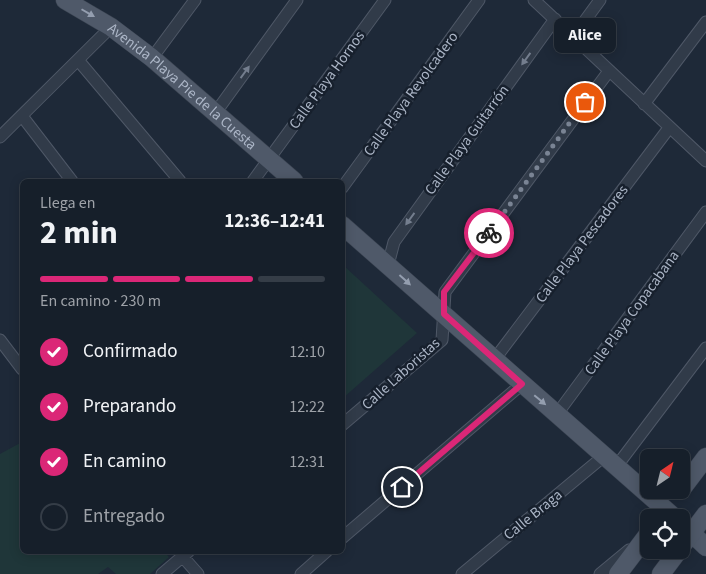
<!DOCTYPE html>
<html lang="es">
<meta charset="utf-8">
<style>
:root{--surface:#161f2a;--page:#1f2732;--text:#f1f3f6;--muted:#9ea2a8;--line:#353d47;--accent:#db2777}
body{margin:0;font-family:"Source Sans 3",sans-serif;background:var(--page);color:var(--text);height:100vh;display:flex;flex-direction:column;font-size:19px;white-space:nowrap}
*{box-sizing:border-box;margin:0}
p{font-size:16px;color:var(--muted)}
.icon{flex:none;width:28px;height:28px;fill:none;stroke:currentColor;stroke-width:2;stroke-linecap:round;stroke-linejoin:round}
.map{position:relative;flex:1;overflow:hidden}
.panel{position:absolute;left:20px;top:179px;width:325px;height:375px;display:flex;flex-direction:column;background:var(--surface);border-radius:8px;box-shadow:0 2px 12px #0003,0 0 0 1px var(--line)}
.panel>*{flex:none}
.needle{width:32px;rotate:35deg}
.controls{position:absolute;left:640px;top:449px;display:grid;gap:10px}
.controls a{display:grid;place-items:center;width:50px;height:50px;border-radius:8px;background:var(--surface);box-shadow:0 2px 12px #0003,0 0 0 1px var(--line);font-size:25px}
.pin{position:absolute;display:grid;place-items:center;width:42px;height:42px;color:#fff;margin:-21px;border:2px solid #fff;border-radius:50%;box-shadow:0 1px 5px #0007}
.courier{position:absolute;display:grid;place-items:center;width:50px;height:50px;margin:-25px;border:4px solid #db2777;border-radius:50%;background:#fff;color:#222;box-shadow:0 1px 6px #0007}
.bubble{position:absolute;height:35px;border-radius:8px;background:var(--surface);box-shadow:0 2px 12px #0003,0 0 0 1px var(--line);font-size:16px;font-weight:700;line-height:35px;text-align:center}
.summary em{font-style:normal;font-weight:700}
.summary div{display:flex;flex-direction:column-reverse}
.summary{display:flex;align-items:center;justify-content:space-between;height:85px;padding:0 20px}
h1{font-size:32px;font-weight:700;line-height:38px}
.bar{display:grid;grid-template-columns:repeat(4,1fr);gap:8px 5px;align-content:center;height:60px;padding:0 20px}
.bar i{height:6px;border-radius:4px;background:var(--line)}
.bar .on{background:var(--accent)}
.bar p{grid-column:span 4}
ol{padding:0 20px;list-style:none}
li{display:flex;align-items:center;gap:15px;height:55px}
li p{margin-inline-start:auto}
li .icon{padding:5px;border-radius:50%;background:var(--accent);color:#fff;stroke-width:4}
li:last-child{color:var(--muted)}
li i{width:28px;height:28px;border:2px solid var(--line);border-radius:50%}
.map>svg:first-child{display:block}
.green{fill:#1f3639}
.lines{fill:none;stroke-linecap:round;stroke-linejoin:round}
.minor-casing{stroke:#4f5867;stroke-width:13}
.primary-casing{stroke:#3b4452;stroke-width:19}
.minor{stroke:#313b49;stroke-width:11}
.primary{stroke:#4f5969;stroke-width:18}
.oneway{fill:#949eaf}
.oneway2{fill:#747e8e}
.done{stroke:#7a8494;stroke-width:5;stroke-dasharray:0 9}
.route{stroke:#db2777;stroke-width:6}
.labels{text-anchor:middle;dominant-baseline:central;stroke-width:5;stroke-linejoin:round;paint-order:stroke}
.street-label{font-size:15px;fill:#abb5c6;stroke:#17202d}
</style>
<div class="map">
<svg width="706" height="574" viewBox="0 0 706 574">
<rect width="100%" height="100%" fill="#1e2938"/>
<path class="green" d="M343 265 417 333 343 398Z
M22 442V551H163L169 557 150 574H116L108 567 98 574H0V454Z"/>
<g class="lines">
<defs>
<path id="minor" d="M534 0 706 161
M573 37 600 0
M152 58 195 0
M78 60 180 181
M644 104 706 22
M216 112 297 0
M22 116 72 181
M0 137 111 27
M253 181 385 0
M342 188 479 0
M388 265 394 242 555 19
M0 340 22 369
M494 360 669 128
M557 414 706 212
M342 425 442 340 445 292 609 71
M616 467 706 348
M342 538 522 384
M183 557 198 574
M162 574 189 551
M301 574 327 551
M462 574 604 456
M600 574 629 550"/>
<g id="primary">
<path id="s1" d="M65 0 111 27 152 58 294 181"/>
<path d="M342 225 675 518"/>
<path d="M681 490 706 457"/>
<path d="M683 525 706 547"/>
<path d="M681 547 706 514"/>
<path d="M618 574 649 533"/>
<path d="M661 574 679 550"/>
</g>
</defs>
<use href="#minor" class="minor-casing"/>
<use href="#primary" class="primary-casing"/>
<use href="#minor" class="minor"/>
<use href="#primary" class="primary"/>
</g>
<defs><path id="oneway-solid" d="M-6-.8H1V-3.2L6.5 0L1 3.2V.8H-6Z" transform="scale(1.25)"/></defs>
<g class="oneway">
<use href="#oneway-solid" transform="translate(88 13) rotate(30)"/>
<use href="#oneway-solid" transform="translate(405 280) rotate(42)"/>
<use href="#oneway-solid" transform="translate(540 400) rotate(40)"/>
</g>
<g class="oneway2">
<use href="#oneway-solid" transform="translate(526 59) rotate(126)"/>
<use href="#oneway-solid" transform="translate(245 72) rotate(-54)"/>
<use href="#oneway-solid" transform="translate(410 219) rotate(126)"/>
</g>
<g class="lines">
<path class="done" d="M489 233 585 102"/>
<path class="route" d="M402 487 522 384 444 314V292L489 233"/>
</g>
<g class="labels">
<g class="street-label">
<text transform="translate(327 80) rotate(-54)">Calle Playa Hornos</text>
<text stroke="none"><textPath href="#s1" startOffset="146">Avenida Playa Pie de la Cuesta</textPath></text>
<text transform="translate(411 94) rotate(-54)">Calle Playa Revolcadero</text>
<text transform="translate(467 140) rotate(-54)">Calle Playa Guitarrón</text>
<text transform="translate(582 244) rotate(-53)">Calle Playa Pescadores</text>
<text transform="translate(632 313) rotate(-54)">Calle Playa Copacabana</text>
<text transform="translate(401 374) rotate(-42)">Calle Laboristas</text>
<text transform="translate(533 515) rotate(-39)">Calle Braga</text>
</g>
</g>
</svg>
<div class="controls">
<a><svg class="needle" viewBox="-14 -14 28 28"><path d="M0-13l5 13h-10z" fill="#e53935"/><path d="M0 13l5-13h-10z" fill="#9ea2a8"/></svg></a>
<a><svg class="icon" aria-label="locate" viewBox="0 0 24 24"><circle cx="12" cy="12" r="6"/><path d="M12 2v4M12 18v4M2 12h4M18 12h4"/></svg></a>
</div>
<div class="pin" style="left:585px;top:102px;background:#ea580c"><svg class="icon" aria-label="bag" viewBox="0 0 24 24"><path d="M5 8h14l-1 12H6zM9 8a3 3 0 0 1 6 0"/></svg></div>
<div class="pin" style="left:402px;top:487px;background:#1f2937"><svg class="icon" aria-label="home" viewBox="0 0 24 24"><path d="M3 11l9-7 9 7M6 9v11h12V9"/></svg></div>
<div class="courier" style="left:489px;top:233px"><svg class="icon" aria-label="bike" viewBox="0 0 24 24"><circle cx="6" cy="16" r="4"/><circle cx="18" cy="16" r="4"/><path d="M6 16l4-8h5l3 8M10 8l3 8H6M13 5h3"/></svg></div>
<div class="bubble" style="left:554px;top:18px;width:62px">Alice</div>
<section class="panel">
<div class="summary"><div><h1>2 min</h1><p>Llega en</p></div><em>12:36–12:41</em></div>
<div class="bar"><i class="on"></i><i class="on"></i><i class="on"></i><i></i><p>En camino · 230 m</p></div>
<ol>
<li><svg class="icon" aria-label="check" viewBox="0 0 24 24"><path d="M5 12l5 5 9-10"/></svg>Confirmado<p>12:10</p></li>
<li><svg class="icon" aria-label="check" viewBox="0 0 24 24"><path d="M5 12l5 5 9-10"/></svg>Preparando<p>12:22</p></li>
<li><svg class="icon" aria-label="check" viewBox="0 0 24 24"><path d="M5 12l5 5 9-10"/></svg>En camino<p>12:31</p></li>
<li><i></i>Entregado</li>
</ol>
</section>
</div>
